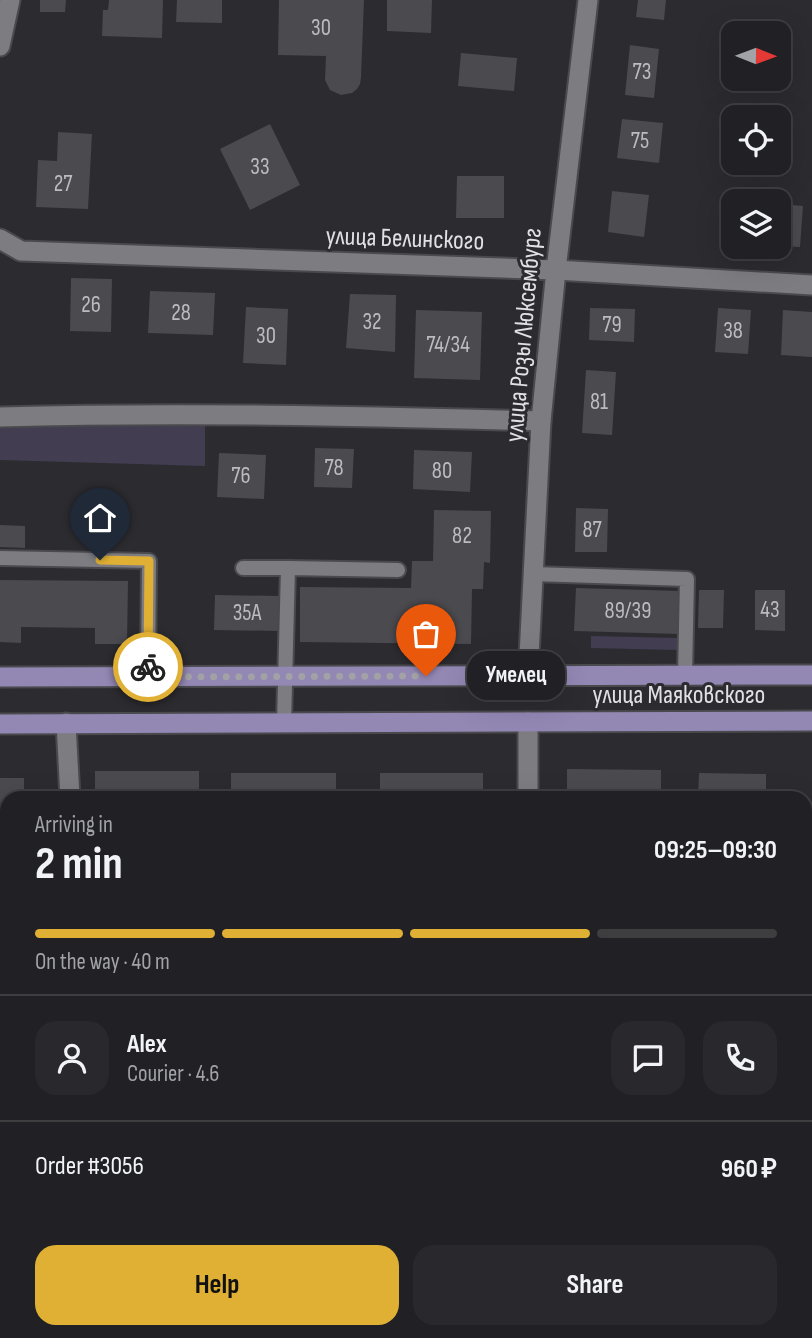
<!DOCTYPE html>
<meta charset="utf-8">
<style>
:root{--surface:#212024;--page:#29282c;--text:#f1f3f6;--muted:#a2a3a6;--line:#3e3e41;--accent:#e0b034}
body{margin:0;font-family:"Sofia Sans Condensed",sans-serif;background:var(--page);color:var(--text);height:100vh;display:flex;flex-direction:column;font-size:26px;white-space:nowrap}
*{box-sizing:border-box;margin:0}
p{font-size:23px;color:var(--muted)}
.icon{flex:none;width:38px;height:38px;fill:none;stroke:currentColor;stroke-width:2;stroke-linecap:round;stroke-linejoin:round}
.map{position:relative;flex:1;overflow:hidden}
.side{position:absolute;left:0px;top:791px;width:812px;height:548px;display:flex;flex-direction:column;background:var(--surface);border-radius:21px 21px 0 0;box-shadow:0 7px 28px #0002,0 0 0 2px var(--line)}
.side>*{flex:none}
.needle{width:46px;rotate:91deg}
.buttons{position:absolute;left:721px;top:21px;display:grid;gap:14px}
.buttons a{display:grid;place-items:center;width:70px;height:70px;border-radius:14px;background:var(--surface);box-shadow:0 7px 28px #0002,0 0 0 2px var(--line);font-size:35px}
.pin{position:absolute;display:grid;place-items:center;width:60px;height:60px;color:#fff;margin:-72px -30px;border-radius:50% 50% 50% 0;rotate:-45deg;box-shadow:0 0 7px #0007}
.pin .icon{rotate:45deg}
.courier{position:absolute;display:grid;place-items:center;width:70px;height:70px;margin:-35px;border:5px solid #e0b034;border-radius:50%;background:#fff;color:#222;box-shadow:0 2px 9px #0007}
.bubble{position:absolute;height:49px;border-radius:21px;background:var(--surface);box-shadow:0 7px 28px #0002,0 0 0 2px var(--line);font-size:23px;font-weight:700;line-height:49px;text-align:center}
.summary em{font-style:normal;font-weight:700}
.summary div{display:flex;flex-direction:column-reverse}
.summary{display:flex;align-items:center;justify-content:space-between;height:119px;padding:0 35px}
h1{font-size:46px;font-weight:700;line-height:52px}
.bar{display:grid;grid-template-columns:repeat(4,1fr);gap:10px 7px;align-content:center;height:84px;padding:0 35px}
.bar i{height:9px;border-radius:5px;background:var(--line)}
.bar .selected{background:var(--accent)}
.bar p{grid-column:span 4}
.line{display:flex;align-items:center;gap:18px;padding:0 35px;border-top:2px solid var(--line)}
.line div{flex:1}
.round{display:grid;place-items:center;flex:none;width:74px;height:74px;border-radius:21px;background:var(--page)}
.cta{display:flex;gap:14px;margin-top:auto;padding:14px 35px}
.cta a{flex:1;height:80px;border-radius:21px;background:var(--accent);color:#111;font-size:28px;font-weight:700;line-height:80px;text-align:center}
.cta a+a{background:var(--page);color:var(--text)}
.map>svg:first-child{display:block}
.green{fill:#423d51}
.building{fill:#4b4a4f}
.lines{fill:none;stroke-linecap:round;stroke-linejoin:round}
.service-casing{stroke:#4a494d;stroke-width:18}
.minor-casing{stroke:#4a494d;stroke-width:23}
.tertiary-casing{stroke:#4a494d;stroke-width:23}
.primary-casing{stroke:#4a494d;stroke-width:23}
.service{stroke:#7d7c81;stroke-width:14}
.minor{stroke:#7d7c81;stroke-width:19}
.tertiary{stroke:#7d7c81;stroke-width:19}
.primary{stroke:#9387b4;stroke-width:19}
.done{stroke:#a2a1a5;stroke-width:7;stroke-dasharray:0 12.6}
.route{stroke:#e0b034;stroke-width:9}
.labels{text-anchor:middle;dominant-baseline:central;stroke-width:6;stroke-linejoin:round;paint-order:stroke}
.number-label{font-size:23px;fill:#bcbbbf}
.street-label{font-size:26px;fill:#e1e1e4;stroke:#2c2b30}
</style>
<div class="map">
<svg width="812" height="1338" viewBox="0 0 812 1338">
<rect width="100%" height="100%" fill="#2c2b30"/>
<path class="green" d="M205 419V466L0 460V424Z
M591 636 678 638V650L591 648Z"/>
<path class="building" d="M40 0H66L65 12H40Z
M109 0H163L162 38 102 36 103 10H108Z
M177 0H222V23L176 22Z
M279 0H364L361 77 360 84 357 89 352 93 341 95 330 90 325 80 326 56 278 55Z
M387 0H432L431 33 387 31Z
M638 0H666L664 20 636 17Z
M630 45 659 49 654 98 625 95Z
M461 53 517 58 514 91 458 86Z
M622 119 663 123 659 163 617 158Z
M270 124 300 185 250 210 220 149Z
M58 132 92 134 88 209 36 207 38 160 57 161Z
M457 176H504V218H456Z
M612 191 649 195 644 237 608 232Z
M724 199 733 200V242L720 241Z
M779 204 803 206 800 247 779 246Z
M71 278 112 279 111 332 70 331Z
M150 291 215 293 213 335 148 333Z
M350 294 396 295 395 352 346 348Z
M246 307 288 309 286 365 243 363Z
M590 308 635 309 634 342 589 340Z
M718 308 751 310 748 354 715 352Z
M416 310 482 312 480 380 414 378Z
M783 310 812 312V357L781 355Z
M586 370 616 372 612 435 582 433Z
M315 448 354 449 352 488 314 487Z
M414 450 472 452 470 492 413 489Z
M219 453 266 455 264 499 217 497Z
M576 508 608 509 607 552H575Z
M434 510 491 511 490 563 484 562 483 589H472L471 644 300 642V587L411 588 412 561H433Z
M0 525 25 526V548L0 547Z
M0 580 128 581 127 644H95V628L21 627V643L0 642Z
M576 588 681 591 680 634 574 631Z
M699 590H724L723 628H698Z
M755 590H785V631L755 630Z
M215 595 280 596V631L214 630Z
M567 769 661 770V798H567Z
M95 771H199V798H95Z
M231 773H336V798H231Z
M380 773H483V798H380Z
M699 773 766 774V798H698Z
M0 778H24V798H7V813H0Z
M0 878H7V913H0Z
M0 1026H7V1152L0 1151Z
M812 1069V1119L805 1115V1085Z
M805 1131 812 1134V1177L805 1174Z
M0 1207H7V1270H0Z
M0 1325H7V1332H25V1338H0Z
M419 1332H465V1338H419Z"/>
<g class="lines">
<defs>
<path id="service" d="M0 558 149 561 148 677
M243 568H288
M533 574 687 579 685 675
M284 723 288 568 398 570
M0 836H7"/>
<path id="minor" d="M0 46 10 0
M0 239 21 251 556 270 812 285
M0 417C180 412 361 416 541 421
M66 723 70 798
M0 1171H7
M76 1332V1338"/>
<path id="tertiary" d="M528 676 541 421 556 270 588 0
M528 798V722
M520 1338V1332"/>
<path id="primary" d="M0 677 812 675
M0 724 812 721
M805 1309 812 1292
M793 1338 796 1332"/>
</defs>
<use href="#service" class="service-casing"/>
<use href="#minor" class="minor-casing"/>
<use href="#tertiary" class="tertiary-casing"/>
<use href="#primary" class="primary-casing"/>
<use href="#service" class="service"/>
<use href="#minor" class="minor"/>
<use href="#tertiary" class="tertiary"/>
<use href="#primary" class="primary"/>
</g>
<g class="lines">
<path class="done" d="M148 667V677L426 676"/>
<path class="route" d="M100 560 149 561 148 667"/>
</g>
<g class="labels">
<g class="number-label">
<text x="321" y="28">30</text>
<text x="642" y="72">73</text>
<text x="640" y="141">75</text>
<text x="260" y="167">33</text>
<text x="63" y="184">27</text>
<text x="91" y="305">26</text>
<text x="181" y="313">28</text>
<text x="372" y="322">32</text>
<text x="612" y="325">79</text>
<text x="733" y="331">38</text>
<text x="266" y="336">30</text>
<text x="448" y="345">74/34</text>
<text x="599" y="402">81</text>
<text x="334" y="468">78</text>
<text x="442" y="471">80</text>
<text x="241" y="476">76</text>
<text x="592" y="530">87</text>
<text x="462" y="536">82</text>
<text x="770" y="610">43</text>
<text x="628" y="611">89/39</text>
<text x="247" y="613">35А</text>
</g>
<g class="street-label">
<text transform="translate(405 239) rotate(2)">улица Белинского</text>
<text transform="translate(524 335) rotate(-85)">улица Розы Люксембург</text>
<text x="679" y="695">улица Маяковского</text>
</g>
</g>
</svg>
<div class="buttons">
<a><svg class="needle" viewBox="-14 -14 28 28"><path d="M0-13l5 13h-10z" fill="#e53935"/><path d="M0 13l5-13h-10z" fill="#a2a3a6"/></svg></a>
<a><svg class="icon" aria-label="locate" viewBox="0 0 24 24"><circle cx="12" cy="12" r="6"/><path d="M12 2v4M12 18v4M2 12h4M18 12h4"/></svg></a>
<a><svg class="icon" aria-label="layers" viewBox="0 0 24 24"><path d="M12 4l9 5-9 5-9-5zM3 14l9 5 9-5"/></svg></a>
</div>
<div class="pin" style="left:426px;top:676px;background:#ea580c"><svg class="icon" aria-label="bag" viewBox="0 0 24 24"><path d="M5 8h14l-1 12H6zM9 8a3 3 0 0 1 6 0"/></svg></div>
<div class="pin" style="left:100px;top:560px;background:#1f2937"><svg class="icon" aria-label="home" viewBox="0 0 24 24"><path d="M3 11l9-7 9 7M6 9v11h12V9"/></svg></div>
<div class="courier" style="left:148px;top:667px"><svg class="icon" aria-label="bike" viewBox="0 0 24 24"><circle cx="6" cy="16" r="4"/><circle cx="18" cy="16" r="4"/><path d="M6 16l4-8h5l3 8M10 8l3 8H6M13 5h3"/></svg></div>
<div class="bubble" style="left:467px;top:651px;width:98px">Умелец</div>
<section class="side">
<div class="summary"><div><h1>2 min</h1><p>Arriving in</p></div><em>09:25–09:30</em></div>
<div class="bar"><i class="selected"></i><i class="selected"></i><i class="selected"></i><i></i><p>On the way · 40 m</p></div>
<div class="line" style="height:126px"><a class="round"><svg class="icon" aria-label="person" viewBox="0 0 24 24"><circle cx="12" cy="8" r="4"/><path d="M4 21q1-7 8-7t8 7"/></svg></a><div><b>Alex</b><p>Courier · 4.6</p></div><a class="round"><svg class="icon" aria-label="chat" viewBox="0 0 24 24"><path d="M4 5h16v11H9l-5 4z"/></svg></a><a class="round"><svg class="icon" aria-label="phone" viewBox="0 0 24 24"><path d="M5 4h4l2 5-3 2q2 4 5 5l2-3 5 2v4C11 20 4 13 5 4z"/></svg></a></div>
<div class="line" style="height:91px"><div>Order #3056</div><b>960 ₽</b></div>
<div class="cta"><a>Help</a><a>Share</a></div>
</section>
</div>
